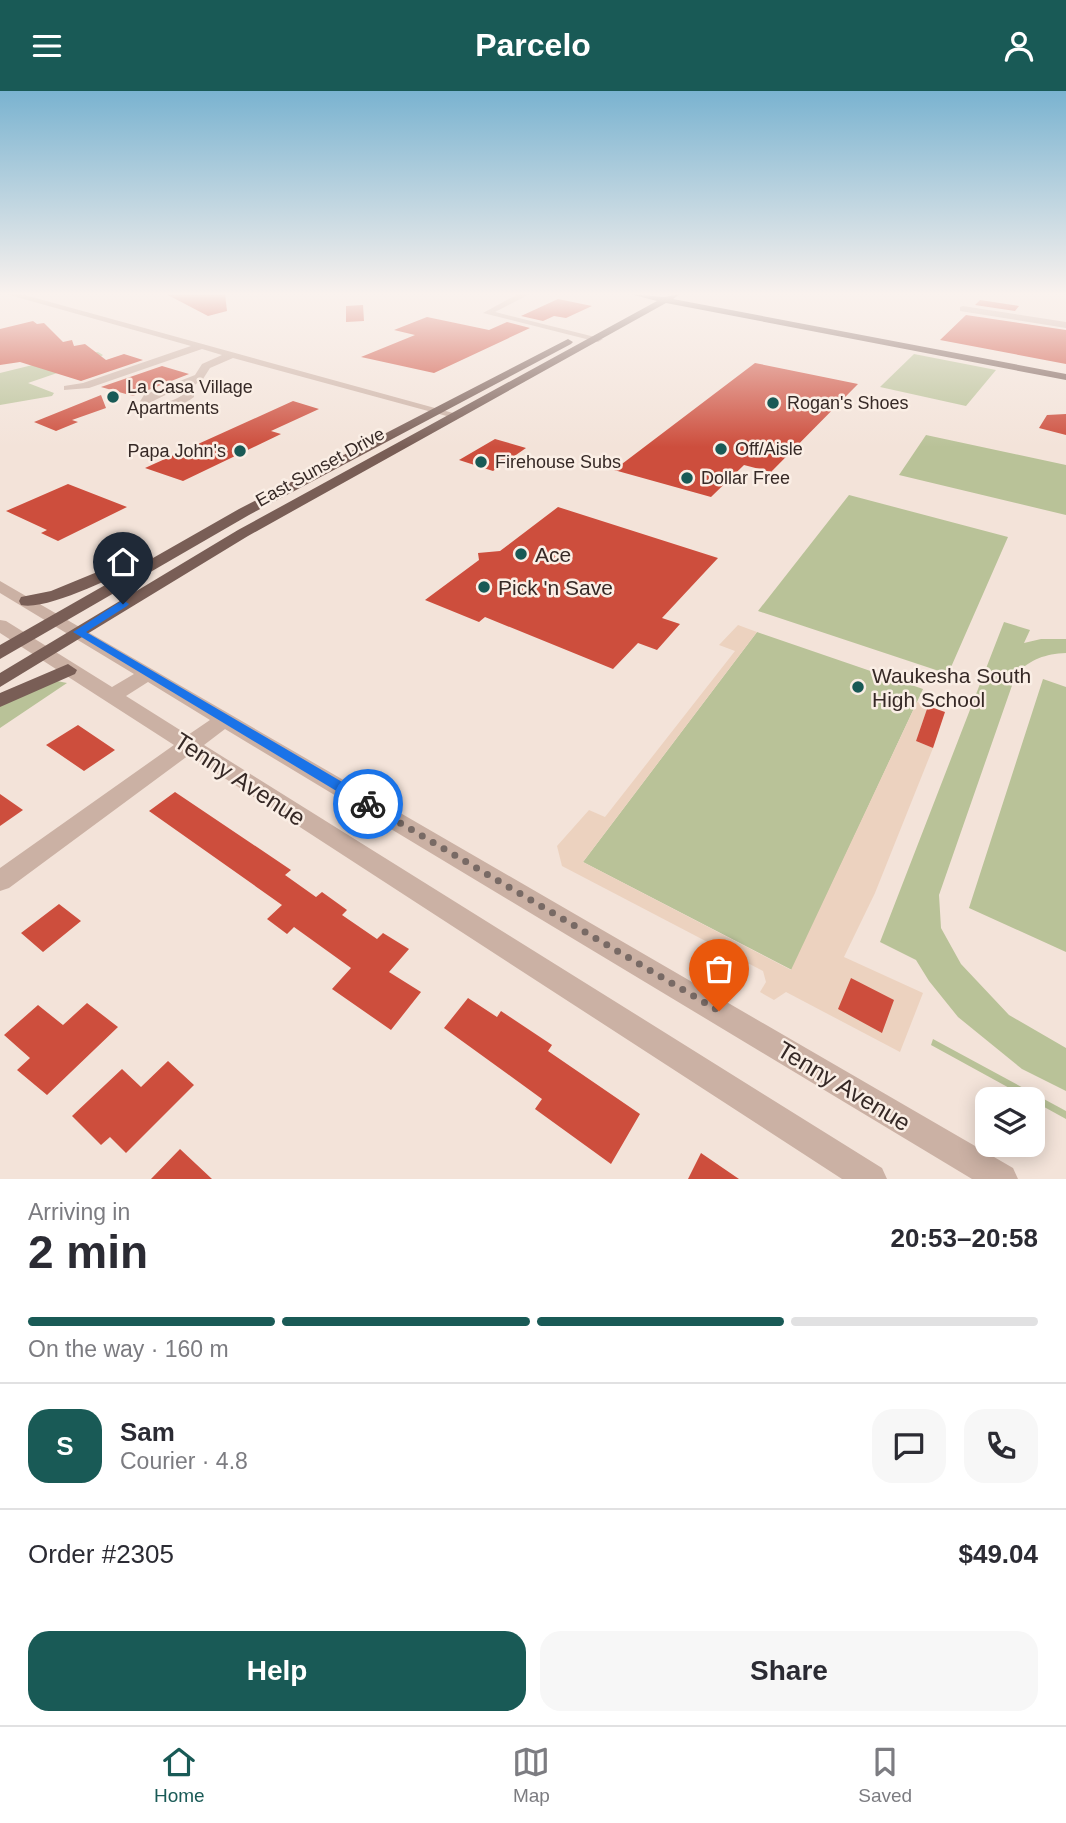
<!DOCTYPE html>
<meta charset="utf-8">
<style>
:root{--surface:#fff;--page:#f7f7f7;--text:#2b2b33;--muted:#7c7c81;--line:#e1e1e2;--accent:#195a56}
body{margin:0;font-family:Arial,sans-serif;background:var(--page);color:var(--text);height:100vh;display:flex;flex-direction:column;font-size:26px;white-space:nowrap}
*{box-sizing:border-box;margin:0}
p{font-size:23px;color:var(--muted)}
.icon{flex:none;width:38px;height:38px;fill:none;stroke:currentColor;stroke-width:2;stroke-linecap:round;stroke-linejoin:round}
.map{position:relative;height:1088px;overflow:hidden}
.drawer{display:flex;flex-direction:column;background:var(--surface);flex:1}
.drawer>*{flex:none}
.fabs{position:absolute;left:975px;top:996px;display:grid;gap:14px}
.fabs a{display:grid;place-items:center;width:70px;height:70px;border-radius:14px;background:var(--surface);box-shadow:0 4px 18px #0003;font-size:35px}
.pin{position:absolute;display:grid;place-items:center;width:60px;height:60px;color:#fff;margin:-72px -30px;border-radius:50% 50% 50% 0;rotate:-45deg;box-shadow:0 0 7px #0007}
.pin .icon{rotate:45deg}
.courier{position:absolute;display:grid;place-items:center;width:70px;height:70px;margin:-35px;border:5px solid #1a73e8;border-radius:50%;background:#fff;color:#222;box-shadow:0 2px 9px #0007}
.headline em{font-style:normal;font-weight:700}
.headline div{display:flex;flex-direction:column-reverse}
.headline{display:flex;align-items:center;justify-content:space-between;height:119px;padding:0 28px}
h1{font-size:46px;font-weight:700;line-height:52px}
.bar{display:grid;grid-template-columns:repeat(4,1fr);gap:10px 7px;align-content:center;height:84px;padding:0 28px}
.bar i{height:9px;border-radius:5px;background:var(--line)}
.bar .current{background:var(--accent)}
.bar p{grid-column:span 4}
.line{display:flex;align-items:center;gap:18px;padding:0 28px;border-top:2px solid var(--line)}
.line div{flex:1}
.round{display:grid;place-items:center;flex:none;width:74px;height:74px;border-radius:21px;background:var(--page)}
.cta{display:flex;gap:14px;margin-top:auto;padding:14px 28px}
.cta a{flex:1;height:80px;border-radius:21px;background:var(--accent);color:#fff;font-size:28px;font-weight:700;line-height:80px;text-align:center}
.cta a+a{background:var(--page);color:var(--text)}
header{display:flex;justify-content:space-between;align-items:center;height:91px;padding:0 28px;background:var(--accent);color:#fff;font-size:32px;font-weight:700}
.menu{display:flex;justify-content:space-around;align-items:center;height:98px;border-top:2px solid var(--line);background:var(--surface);font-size:19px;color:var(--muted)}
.menu a{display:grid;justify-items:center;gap:4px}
.menu .current{color:var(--accent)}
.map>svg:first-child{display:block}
.green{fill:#b9c298}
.plaza{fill:#ecd2bf}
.building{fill:#cd4e3d}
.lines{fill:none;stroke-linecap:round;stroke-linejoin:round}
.minor{fill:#cbb1a4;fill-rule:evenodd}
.major{fill:#795e56;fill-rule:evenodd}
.route{fill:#1a73e8}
.done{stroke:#786a65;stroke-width:7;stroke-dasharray:0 12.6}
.poi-dot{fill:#195a56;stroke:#faeee5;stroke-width:2.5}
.labels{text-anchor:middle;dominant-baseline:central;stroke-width:5;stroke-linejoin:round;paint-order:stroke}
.far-poi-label{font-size:18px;fill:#362926;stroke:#faeee5;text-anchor:start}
.far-street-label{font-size:18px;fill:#362926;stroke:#faeee5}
.poi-label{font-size:21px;fill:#362926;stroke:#faeee5;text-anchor:start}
.near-street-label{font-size:24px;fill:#362926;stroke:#faeee5}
</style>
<header><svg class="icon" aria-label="menu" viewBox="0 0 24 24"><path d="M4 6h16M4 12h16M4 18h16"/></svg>Parcelo<svg class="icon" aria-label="person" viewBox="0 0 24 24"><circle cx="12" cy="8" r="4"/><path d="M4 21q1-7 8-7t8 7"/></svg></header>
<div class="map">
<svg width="1066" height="1088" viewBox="0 0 1066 1088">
<rect width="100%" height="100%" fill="#f3e3d9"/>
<path class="green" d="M98 261 103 264 98 268 28 292 54 302 52 305 0 314V282L65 266Z
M914 263 996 279 966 315 880 296Z
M926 344 1066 374V424L899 384Z
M849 404 1008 446 948 583 758 520Z
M1004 531 1030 539 1024 552 1041 548H1066V562C1045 563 1031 568 1016 583L939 804 941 837 961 873 1009 924 1066 957V1000L1022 978 958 926 929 890 916 869 880 851Z
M757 541 923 598 792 879 583 771Z
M1043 588 1066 596V861L969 817Z
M57 590 67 592 0 637V614Z
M933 948 1066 1020V1028L931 954Z"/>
<path class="plaza" d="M738 534 757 541 583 771 791 879 917 611 928 615 916 650 933 657 875 802 844 866 923 902 900 961 786 901 774 909 760 901 766 891 763 880 562 775 557 755 589 719 605 726 735 560 719 554Z"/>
<path class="building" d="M166 203H225L227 220 208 225Z
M558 208 592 215 566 227 554 225 543 230 521 225Z
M980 209 1019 215 1015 220 975 214Z
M363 214 364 230 346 231V215Z
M966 224 1066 239V273L940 249Z
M427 226 489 239 507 231 530 237 434 282 361 266 415 244 394 239Z
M33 230 37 233 44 232 63 251 72 249 74 255 85 253 106 269 124 263 143 269 81 290 20 271 0 274V238Z
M755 272 858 293 771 381 744 374 711 406 614 379Z
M162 275 189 283 133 305 101 296Z
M101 304 106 317 72 329 78 331 56 340 34 331Z
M293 310 319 318 271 340 281 343 183 390 145 377Z
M1066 323V344L1039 337 1047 324Z
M495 348 526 357 493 380 459 369Z
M68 393 127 416 58 450 41 442 47 439 6 420Z
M558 416 718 467 662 527 680 533 657 559 638 552 613 578 485 526 479 531 425 509 479 469 478 462 500 460Z
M928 615 945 621 933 657 916 650Z
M78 634 115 659 84 680 46 654Z
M175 701 291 779 285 784 316 806 322 801 347 819 342 824 377 848 383 842 409 858 389 881 421 901 391 939 332 898 351 877 294 836 287 843 267 828 282 814 149 720Z
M0 703 23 719 0 735Z
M59 813 81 830 43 861 21 842Z
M851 887 894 909 882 942 838 918Z
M468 907 497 926 501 920 552 954 548 960 640 1023 611 1073 535 1018 542 1008 444 937Z
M87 912 118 936 47 1004 17 979 30 967 4 944 38 914 63 934Z
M168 970 194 994 126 1062 110 1046 101 1054 72 1025 122 978 141 996Z
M180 1058 212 1088H151Z
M701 1062 739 1088H688Z"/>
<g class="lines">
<path class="minor" d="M6 203H21L464 325 454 327 233 267 210 277 203 288 193 295 194 306C178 318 159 321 141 314L139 312 144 304 195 284 202 273 222 264 202 258 89 297 64 299V295L83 292 191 255ZM182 296 184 303C174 310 164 313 151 311Z
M518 203H530L495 221 603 248 598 251 483 222Z
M963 215 1066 231V237L960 220V216Z
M0 490 1013 1077 1018 1088H972L225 638 204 654 882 1077 887 1088H842L189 664 9 797 0 800V777L174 654 0 542V529L6 530 112 596 134 583 0 502ZM148 591 210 629 188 644 126 605Z"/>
<path class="major" d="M630 203 664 206 680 203 673 208 1066 283V289L666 212 248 445 0 596V582L238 439 657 210Z
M568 248 573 251 571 253 249 424 0 568V554L142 473C116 484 48 520 21 514L19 510 21 506 51 500 141 463H151L153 467 239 418Z
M68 573 77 579 75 583 0 616V602Z"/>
</g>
<linearGradient id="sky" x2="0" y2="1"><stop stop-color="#7ab3d0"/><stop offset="0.57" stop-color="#faf2ee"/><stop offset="1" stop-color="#faf2ee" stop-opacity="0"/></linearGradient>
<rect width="1066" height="356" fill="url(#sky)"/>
<path class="route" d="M123 509 129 513 127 515 86 541 373 709V716H363L73 541Z"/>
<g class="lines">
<path class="done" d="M368 713 719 920"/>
</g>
<g class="poi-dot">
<circle cx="113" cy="306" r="7"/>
<circle cx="773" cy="312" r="7"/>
<circle cx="721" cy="358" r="7"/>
<circle cx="240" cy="360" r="7"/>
<circle cx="481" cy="371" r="7"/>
<circle cx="687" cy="387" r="7"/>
<circle cx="521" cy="463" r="7"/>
<circle cx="484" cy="496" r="7"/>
<circle cx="858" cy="596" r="7"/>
</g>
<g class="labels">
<g class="far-poi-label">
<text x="127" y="296">La Casa Village<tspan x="127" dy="21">Apartments</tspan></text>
<text x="787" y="312">Rogan's Shoes</text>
<text x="735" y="358">Off/Aisle</text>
<text x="226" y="360" text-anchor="end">Papa John's</text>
<text x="495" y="371">Firehouse Subs</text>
<text x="701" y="387">Dollar Free</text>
</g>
<g class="far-street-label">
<text transform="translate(320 376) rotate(-29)">East Sunset Drive</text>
</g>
<g class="poi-label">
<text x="535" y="463">Ace</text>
<text x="498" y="496">Pick 'n Save</text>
<text x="872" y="584">Waukesha South<tspan x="872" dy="24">High School</tspan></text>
</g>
<g class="near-street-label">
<text transform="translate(240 688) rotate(33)">Tenny Avenue</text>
<text transform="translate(844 995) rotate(31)">Tenny Avenue</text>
</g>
</g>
</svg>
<div class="fabs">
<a><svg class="icon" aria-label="layers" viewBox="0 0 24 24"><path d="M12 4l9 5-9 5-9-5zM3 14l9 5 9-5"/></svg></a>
</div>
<div class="pin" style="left:719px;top:920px;background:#ea580c"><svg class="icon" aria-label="bag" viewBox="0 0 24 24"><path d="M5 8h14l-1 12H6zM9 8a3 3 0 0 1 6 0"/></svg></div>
<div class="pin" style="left:123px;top:513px;background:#1f2937"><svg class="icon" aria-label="home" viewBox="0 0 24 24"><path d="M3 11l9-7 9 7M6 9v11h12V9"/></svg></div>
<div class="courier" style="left:368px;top:713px"><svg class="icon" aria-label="bike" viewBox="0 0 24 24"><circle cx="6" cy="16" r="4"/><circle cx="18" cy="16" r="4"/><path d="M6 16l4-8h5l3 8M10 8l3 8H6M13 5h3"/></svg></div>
</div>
<section class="drawer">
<div class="headline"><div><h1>2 min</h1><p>Arriving in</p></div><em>20:53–20:58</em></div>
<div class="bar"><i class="current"></i><i class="current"></i><i class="current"></i><i></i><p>On the way · 160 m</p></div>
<div class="line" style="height:126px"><b class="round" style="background:var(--accent);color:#fff">S</b><div><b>Sam</b><p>Courier · 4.8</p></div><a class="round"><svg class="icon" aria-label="chat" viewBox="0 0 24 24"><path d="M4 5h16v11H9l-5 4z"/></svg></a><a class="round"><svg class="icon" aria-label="phone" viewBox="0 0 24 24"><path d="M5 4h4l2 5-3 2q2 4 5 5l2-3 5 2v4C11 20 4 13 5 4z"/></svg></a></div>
<div class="line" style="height:91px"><div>Order #2305</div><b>$49.04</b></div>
<div class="cta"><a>Help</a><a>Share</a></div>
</section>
<nav class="menu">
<a class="current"><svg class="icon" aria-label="home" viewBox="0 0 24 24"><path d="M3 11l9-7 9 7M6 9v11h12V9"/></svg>Home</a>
<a><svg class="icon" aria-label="map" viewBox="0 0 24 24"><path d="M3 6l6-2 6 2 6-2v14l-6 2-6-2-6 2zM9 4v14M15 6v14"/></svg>Map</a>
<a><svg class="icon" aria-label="saved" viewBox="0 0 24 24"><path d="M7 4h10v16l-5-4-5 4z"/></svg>Saved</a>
</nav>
